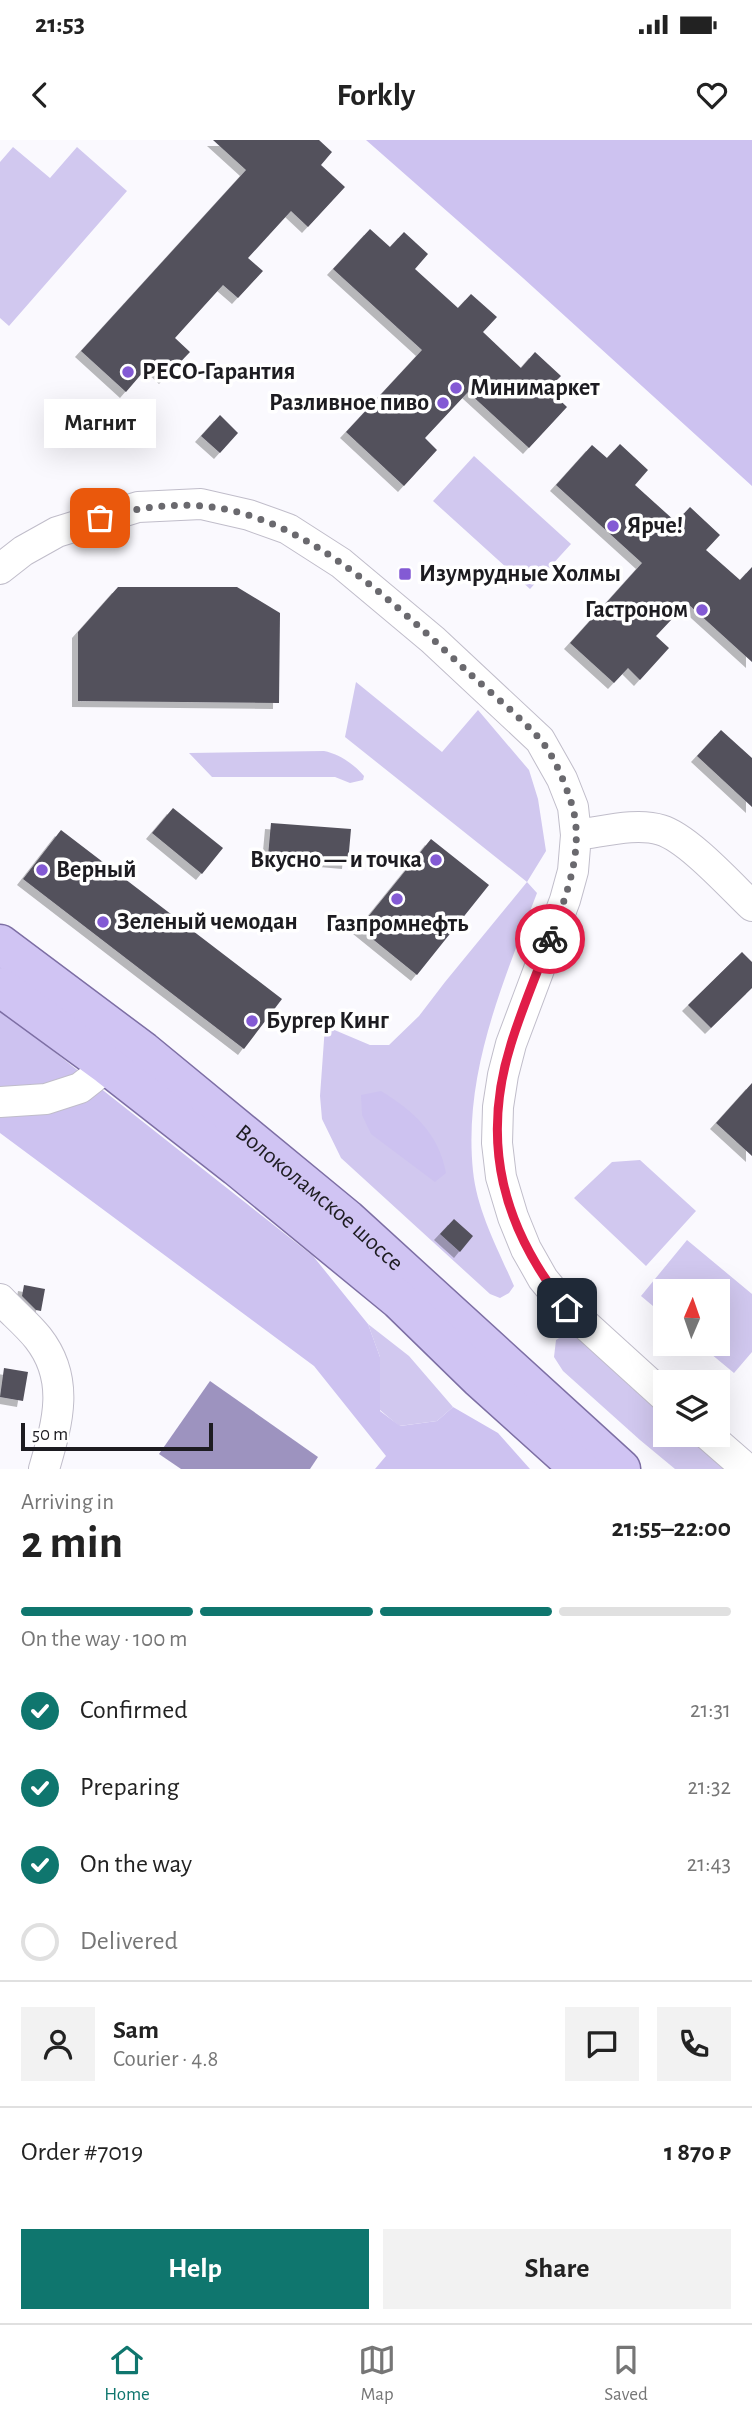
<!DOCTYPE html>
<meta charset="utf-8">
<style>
:root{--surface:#fff;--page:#f2f2f2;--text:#222;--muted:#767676;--line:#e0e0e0;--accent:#0f766e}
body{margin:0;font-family:"Alegreya Sans",sans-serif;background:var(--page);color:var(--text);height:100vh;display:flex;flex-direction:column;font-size:26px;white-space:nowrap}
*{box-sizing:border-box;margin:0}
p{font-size:23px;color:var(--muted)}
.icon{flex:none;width:38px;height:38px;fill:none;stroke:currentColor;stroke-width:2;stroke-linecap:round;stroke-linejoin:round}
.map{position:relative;height:1329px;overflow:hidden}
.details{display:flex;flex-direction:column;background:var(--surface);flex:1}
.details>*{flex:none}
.needle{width:46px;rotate:2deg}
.buttons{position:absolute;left:653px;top:1139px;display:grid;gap:14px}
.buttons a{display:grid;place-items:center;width:77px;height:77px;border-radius:0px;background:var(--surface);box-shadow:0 7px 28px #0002;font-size:35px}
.scale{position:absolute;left:21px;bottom:18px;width:192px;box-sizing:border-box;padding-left:7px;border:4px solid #1d1c21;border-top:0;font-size:19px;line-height:24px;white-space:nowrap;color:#1d1c21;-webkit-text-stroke:5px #fff;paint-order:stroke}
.pin{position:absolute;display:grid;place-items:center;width:60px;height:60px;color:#fff;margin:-30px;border-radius:14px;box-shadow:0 4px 10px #0006}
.courier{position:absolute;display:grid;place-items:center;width:70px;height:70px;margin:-35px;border:5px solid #e11d48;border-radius:50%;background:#fff;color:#222;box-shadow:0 2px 9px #0007}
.bubble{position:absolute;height:49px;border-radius:0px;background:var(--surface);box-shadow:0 7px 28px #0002;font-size:23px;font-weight:600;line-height:49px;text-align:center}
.headline em{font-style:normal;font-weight:600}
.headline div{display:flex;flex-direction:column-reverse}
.headline{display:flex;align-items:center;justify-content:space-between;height:119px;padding:0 21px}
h1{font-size:46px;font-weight:600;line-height:52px}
.bar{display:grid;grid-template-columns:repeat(4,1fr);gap:10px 7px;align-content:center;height:84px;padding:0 21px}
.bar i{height:9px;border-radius:5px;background:var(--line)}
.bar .active{background:var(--accent)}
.bar p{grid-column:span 4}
.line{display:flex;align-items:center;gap:18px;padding:0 21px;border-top:2px solid var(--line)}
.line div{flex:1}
.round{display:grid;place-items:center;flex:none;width:74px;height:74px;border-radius:0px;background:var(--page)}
ol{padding:0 21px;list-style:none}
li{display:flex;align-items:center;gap:21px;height:77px}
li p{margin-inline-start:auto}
li .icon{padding:7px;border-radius:50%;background:var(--accent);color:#fff;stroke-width:4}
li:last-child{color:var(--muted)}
li i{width:38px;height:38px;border:4px solid var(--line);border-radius:50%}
.cta{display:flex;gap:14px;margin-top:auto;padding:14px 21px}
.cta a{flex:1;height:80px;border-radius:0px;background:var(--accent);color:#fff;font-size:28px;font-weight:600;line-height:80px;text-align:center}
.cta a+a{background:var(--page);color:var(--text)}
.status{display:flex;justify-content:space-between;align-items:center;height:49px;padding:0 35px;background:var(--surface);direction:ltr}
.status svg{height:19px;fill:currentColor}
header{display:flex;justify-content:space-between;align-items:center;height:91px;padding:0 21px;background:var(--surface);font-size:32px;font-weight:600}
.tab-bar{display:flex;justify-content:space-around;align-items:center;height:98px;border-top:2px solid var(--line);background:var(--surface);font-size:19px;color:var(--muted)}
.tab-bar a{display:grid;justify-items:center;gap:4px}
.tab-bar .active{color:var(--accent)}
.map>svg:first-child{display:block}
.green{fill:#d1c8ef}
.forest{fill:#cdc2f0}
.water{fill:#9d93bf}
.building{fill:#53515c;filter:url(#shadow)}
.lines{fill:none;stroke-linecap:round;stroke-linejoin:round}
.street-casing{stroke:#c0bdca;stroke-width:32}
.primary-casing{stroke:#7d6fa4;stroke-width:41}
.street{stroke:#fff;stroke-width:30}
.primary{stroke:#d0c4f3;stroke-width:38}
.done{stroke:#6a696e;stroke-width:7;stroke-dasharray:0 12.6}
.route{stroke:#e11d48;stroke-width:9}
.poi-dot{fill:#835ad4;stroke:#fff;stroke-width:2.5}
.labels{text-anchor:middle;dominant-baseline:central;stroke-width:7;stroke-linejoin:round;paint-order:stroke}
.poi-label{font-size:24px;font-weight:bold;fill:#1d1c21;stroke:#fff;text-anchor:start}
.street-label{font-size:24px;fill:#1d1c21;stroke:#fff}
</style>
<div class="status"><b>21:53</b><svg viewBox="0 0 49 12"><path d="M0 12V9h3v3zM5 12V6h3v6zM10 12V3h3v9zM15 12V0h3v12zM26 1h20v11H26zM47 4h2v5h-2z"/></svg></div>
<header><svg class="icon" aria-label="back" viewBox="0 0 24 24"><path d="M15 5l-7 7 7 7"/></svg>Forkly<svg class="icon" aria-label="heart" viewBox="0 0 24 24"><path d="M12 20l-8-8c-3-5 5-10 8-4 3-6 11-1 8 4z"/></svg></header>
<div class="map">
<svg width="752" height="1329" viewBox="0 0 752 1329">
<defs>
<filter id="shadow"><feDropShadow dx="-6" dy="6" stdDeviation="0" flood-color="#0004"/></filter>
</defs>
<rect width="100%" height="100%" fill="#faf9fe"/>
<path class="green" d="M13 7 50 38 77 7 127 51 9 186 0 178V22Z
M474 316 571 404 530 449 433 361Z
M356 542 442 612 478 570 529 630 538 659 546 711 527 742 537 753C503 843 463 933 473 1031 477 1071 498 1109 514 1146L509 1153 500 1158 490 1154 341 1018 322 979 320 956 325 886 370 905H389L419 876 445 842 527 742 345 597Z
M324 611C339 614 354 624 364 636L363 640 350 643 335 637H212L189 613Z
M640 1020 696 1071 646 1126 574 1058 612 1022Z
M687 1100 752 1154V1212L734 1233 699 1204H718V1152H665V1176L641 1156Z
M368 1184 409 1216 453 1267 437 1281 399 1286 380 1270V1217Z
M567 1193 585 1198 665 1269V1295H694L732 1329H675L640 1300 563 1231 554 1217 556 1200Z"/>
<path class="forest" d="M366 0H752V346L523 138Z
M0 869 313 1116 368 1184 380 1217V1271L400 1286 437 1281 453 1267 498 1293 530 1329H375L386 1316 314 1226 0 993Z
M381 951C414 971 439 994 446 1033L435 1042 371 994 362 975 361 955Z"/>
<path class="water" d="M210 1241 318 1317 310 1329H181L159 1314Z"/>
<path class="building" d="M213 0H319L332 12 321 25 345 47 308 87 291 71 248 118 263 131 250 145 238 158 223 145 175 198 190 212 165 238 150 224 126 252 81 211 246 30Z
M370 89 390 107 404 92 428 114 415 129 458 168 471 154 497 177 483 192 521 228 535 212 561 236 548 249 567 267 529 308 468 252 425 298 437 310 404 346 346 292 422 210 333 129Z
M220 275 238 293 220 313 201 296Z
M620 304 648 330 635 345 676 382 690 367 720 395 706 410 740 440 752 427V522L687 463 656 496 669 508 640 540 628 528 614 543 570 503 642 423 556 345 592 305 607 318Z
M118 447H237L280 473 279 563 78 561V492Z
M721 590 752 618V667L697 616Z
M173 668 223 708 202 734 152 693Z
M271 683 351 689 348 723 268 716Z
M61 690 282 859 244 909 23 739Z
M431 699 489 745 417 835 359 788Z
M742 812 752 822V848L711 888 688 865Z
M752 943V1016L716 983Z
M454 1079 473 1096 460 1112 440 1094Z
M24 1145 45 1149 41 1171 36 1170 22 1156Z
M4 1228 28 1232 23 1261 0 1257Z"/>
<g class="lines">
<defs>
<path id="street" d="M0 429 23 411 57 392 138 367 201 364 249 375 288 389 341 423 433 500 540 600 562 639 573 667 576 695 573 731 565 760 511 904 503 935 498 967 497 1003 501 1037 513 1077 526 1109 543 1139 567 1168 665 1257
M576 695C602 692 636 682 661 690 688 698 731 746 752 766
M0 962 46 959 80 948 108 926
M0 1159C12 1172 27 1184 38 1198 71 1240 57 1284 44 1329
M708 1295 747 1329"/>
<g id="primary">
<path id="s1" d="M0 804 143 911 347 1079 621 1329"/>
<path d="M0 847 108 926 237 1027 399 1160 480 1239 580 1329"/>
</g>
</defs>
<use href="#street" class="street-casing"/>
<use href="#primary" class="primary-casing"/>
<use href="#street" class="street"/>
<use href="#primary" class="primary"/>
</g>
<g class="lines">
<path class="done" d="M100 378C151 364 199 359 251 376 332 402 407 475 469 533 492 554 518 575 539 598 554 615 565 643 572 665 585 709 566 757 550 799"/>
<path class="route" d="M550 799C537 833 522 868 511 904 480 1003 503 1089 567 1168"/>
</g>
<g class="poi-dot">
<circle cx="128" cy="232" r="7"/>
<circle cx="456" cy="248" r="7"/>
<circle cx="443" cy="263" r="7"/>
<circle cx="613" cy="386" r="7"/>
<rect x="398" y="427" width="14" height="14" rx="3.5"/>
<circle cx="702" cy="470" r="7"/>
<circle cx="436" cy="720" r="7"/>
<circle cx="42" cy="730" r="7"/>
<circle cx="397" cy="759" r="7"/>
<circle cx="103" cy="782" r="7"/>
<circle cx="252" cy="881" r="7"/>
</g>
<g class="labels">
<g class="poi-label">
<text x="142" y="232">РЕСО-Гарантия</text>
<text x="470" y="248">Минимаркет</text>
<text x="429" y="263" text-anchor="end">Разливное пиво</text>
<text x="627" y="386">Ярче!</text>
<text x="419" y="434">Изумрудные Холмы</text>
<text x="688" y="470" text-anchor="end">Гастроном</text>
<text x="422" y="720" text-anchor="end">Вкусно — и точка</text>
<text x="56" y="730">Верный</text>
<text x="117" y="782">Зеленый чемодан</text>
<text x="397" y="784" text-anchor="middle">Газпромнефть</text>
<text x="266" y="881">Бургер Кинг</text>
</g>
<g class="street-label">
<text stroke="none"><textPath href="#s1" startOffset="408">Волоколамское шоссе</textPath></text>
</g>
</g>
</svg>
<div class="buttons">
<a><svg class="needle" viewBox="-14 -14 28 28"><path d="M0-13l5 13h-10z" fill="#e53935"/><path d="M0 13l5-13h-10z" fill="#767676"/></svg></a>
<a><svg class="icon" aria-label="layers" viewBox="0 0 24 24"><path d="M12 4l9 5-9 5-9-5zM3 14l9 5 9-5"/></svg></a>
</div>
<div class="scale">50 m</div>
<div class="pin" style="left:100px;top:378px;background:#ea580c"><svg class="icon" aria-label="bag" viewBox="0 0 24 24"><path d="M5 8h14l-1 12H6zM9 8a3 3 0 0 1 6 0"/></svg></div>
<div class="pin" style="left:567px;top:1168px;background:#1f2937"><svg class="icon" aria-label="home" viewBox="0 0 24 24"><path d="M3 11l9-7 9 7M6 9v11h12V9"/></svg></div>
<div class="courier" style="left:550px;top:799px"><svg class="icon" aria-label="bike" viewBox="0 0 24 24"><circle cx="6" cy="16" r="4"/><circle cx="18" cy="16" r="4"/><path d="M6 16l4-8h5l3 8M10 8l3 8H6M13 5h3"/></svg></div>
<div class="bubble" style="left:44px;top:259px;width:112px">Магнит</div>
</div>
<section class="details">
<div class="headline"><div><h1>2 min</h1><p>Arriving in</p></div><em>21:55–22:00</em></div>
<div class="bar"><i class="active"></i><i class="active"></i><i class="active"></i><i></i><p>On the way · 100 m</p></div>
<ol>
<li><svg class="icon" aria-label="check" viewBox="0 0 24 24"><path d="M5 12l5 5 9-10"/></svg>Confirmed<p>21:31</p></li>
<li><svg class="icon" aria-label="check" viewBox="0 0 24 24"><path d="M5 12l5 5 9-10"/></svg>Preparing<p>21:32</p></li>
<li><svg class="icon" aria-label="check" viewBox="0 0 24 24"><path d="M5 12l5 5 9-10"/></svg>On the way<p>21:43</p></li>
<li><i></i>Delivered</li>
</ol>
<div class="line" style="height:126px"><a class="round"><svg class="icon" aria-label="person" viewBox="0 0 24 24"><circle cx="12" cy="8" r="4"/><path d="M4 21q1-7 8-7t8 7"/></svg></a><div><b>Sam</b><p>Courier · 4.8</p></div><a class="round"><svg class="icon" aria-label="chat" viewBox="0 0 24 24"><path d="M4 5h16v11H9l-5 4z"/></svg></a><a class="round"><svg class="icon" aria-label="phone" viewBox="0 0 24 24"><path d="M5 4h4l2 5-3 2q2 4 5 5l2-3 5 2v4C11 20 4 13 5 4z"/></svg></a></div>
<div class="line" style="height:91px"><div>Order #7019</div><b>1 870 ₽</b></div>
<div class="cta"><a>Help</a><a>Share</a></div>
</section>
<nav class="tab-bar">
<a class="active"><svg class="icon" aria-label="home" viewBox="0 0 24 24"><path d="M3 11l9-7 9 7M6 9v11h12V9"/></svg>Home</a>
<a><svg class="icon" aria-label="map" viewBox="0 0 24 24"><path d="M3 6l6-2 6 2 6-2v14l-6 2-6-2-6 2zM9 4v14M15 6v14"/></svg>Map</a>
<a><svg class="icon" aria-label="saved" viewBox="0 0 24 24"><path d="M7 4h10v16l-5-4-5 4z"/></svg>Saved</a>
</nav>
